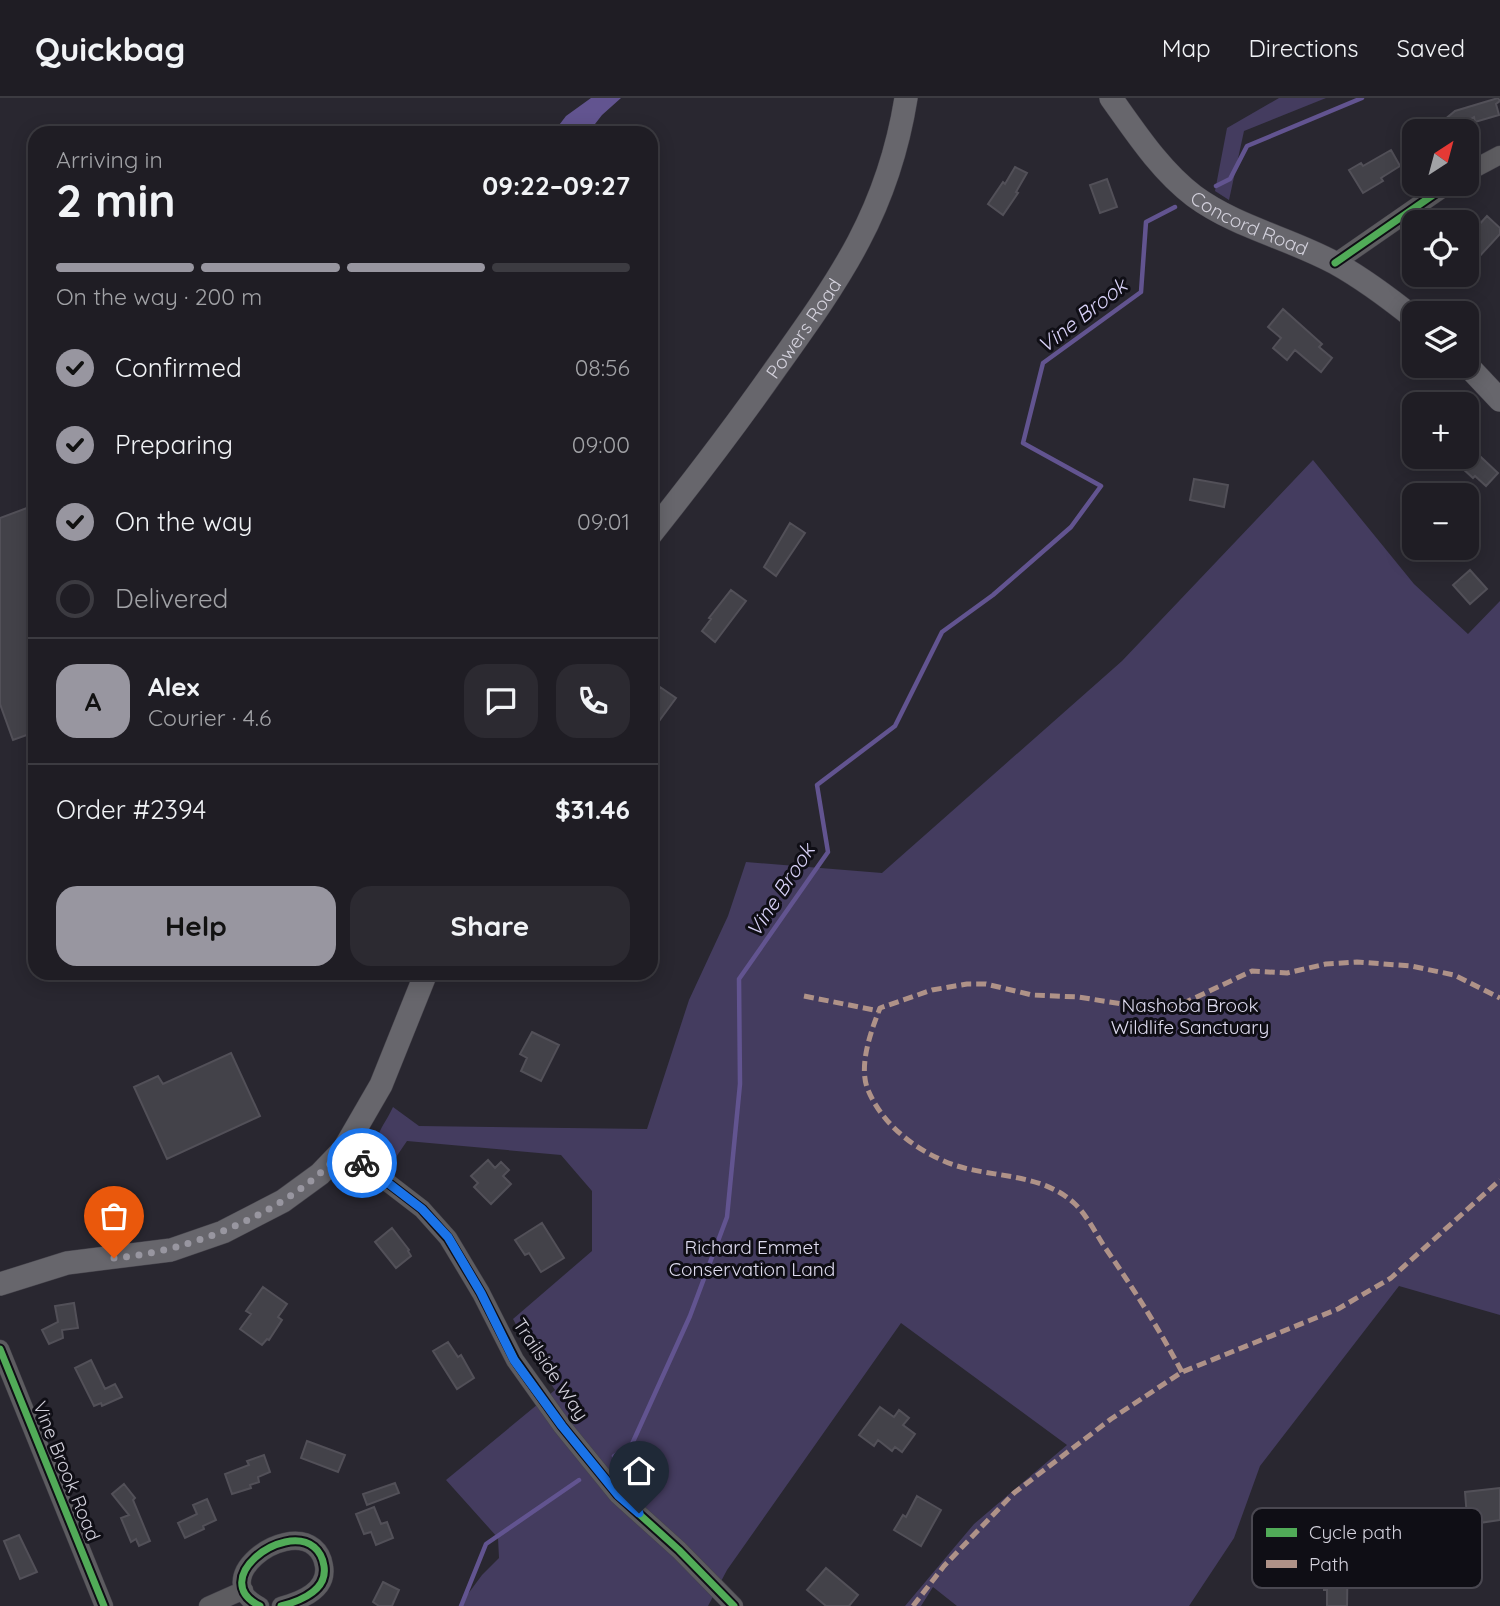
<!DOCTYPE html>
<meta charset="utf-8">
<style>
:root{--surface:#1f1d24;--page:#2c2a31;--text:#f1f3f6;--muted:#a1a2a6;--line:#3c3b41;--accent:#9896a0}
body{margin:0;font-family:Quicksand,sans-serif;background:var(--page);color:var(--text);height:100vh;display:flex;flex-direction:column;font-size:26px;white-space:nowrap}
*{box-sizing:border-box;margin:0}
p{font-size:23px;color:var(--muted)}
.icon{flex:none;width:38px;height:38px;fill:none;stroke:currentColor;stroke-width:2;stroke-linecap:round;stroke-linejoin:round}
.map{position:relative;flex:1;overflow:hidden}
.details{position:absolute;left:28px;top:28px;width:630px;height:854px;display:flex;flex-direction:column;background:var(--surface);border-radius:21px;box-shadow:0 4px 18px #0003,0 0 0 2px var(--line)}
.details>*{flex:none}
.needle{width:46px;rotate:36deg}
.controls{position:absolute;left:1402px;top:21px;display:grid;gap:14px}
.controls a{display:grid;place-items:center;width:77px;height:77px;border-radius:14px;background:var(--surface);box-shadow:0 4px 18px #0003,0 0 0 2px var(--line);font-size:35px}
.pin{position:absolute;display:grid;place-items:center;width:60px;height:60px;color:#fff;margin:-72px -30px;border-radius:50% 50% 50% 0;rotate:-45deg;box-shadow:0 0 7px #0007}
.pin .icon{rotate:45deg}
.courier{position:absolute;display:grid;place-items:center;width:70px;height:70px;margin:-35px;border:5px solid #1a73e8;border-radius:50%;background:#fff;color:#222;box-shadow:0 2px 9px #0007}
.head em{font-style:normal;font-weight:700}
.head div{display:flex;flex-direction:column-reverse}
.head{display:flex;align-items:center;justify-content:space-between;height:119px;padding:0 28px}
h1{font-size:46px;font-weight:700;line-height:52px}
.bar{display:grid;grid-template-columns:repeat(4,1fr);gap:10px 7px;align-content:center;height:84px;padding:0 28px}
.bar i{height:9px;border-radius:5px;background:var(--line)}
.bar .current{background:var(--accent)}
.bar p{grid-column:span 4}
.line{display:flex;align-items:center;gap:18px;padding:0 28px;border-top:2px solid var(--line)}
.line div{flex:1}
.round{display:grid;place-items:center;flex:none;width:74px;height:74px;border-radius:21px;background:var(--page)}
ol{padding:0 28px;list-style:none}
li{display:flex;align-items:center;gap:21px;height:77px}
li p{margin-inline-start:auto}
li .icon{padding:7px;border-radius:50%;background:var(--accent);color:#111;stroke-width:4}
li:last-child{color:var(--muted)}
li i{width:38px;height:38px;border:4px solid var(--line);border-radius:50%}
.cta{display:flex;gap:14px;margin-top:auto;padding:14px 28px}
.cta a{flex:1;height:80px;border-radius:21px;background:var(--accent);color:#111;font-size:28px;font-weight:700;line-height:80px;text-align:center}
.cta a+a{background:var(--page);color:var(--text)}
header{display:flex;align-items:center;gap:42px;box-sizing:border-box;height:98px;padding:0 35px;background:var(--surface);border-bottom:2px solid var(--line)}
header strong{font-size:33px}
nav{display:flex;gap:38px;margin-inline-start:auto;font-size:24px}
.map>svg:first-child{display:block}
.green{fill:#443c5f}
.water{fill:#625490}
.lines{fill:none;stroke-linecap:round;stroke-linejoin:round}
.stream{stroke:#625490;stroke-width:4.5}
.building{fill:#434249;stroke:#525058;stroke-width:2}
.minor-casing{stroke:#45434b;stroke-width:19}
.major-casing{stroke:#45434b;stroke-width:24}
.minor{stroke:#5d5c60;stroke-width:18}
.major{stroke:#67666c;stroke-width:23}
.quiet{stroke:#af9288;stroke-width:5;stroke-dasharray:10 5;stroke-linecap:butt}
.cycleway-casing{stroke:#0f0e15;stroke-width:11}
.cycleway{stroke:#51ab58;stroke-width:7}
.done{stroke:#9896a0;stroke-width:7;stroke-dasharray:0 12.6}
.route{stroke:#1a73e8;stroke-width:9}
.labels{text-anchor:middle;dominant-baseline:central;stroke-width:6;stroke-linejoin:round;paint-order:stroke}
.street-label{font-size:19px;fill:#d3d1dc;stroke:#0f0e15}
.park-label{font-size:19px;fill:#dfdcf0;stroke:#0f0e15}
.water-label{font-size:21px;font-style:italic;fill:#d7d0f6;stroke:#0f0e15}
.key{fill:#0f0e15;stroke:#4a4851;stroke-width:2}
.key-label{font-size:19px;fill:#d3d1dc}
</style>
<header>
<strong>Quickbag</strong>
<nav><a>Map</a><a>Directions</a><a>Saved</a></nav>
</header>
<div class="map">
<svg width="1500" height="1508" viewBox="0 0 1500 1508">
<rect width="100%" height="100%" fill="#292730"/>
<path class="green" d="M1279 0H1326L1244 33 1229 102 1215 93 1227 30Z
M1313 362 1414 486 1468 536 1500 503V1217L1399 1188 1260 1368 1234 1440 1189 1508H957L933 1489 921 1508H905L974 1426 1067 1347 901 1225 727 1472 708 1508H459L482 1477 499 1460 498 1440 446 1382 555 1292 534 1260 513 1221 592 1153V1093L561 1057 407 1043 392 1065C364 1045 382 1033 393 1009L419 1028 647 1031 689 902 728 818 746 764 882 775 1122 563Z"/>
<path class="water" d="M591 0H621L602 17 588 35H553L566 18Z"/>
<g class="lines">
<path class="stream" d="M1216 88 1230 81 1247 48 1362 0
M614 1358 632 1346 690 1218 727 1119 740 986 739 881 828 754 817 687 895 628 942 534 993 497 1071 429 1101 388 1023 345 1043 265 1141 194 1146 124 1175 109
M461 1508 486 1446 579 1382"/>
</g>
<path class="building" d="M1498 0 1500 3 1496 6 1499 17 1475 24 1474 19 1451 33 1443 23 1455 13Z
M1391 52 1400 68 1381 80 1383 83 1363 95 1349 72 1361 65 1363 68Z
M1015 69 1027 75 1016 94 1018 95 1003 117 988 106 1003 84 1005 86Z
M1107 81 1117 109 1100 115 1090 87Z
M1487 118 1500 130V136L1477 161 1466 151V141Z
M1283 211 1322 246 1319 249 1332 260 1321 274 1295 252 1287 262 1273 250 1281 240 1268 229Z
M1466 345 1498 375 1486 388 1475 378 1473 380 1450 359H1466Z
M1194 381 1228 387 1224 409 1190 402Z
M35 407V634L13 642 0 606V420Z
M790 425 805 435 776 478 764 469Z
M1470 472 1487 491 1470 506 1453 487Z
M731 492 746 503 715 544 702 533 711 521 709 520Z
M660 589 676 600 651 634V601Z
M532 934 559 947 541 983 521 973 527 960 520 956Z
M231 955 260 1018 167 1061 134 989 158 978 163 986Z
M488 1062 495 1070 501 1064 509 1072 503 1078 511 1086 491 1106 474 1089 478 1085 471 1078Z
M542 1125 564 1160 541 1174 529 1155 525 1157 515 1142Z
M392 1130 409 1152 408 1153 411 1158 396 1170 375 1144Z
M263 1189 287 1206 278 1219 282 1222 269 1242 267 1241 262 1247 240 1231 251 1216 246 1213Z
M74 1205 78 1230 62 1232 63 1240 49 1246 42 1232 58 1224 55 1208Z
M448 1244 458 1259 461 1257 474 1280 457 1291 433 1253Z
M91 1262 105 1291 115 1286 122 1299 102 1308 101 1305 94 1308 75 1270Z
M880 1309 894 1319 899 1312 909 1320 903 1327 915 1336 902 1354 895 1349 892 1353 878 1342 874 1348 859 1337Z
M307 1343 345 1357 338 1374 301 1360Z
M264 1357 270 1374 258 1379 259 1384 250 1387 251 1390 232 1396 225 1376 249 1367 247 1363Z
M395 1385 399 1395 367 1407 363 1396Z
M124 1386 135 1400 133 1402 150 1443 139 1448 136 1441 131 1444 121 1420 129 1417 112 1396Z
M1500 1390V1422L1479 1425 1478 1418 1467 1419 1465 1394Z
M917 1398 941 1412 921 1448 894 1432 903 1417 906 1419Z
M207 1401 216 1422 203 1428 204 1431 185 1440 178 1425 197 1416 193 1407Z
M374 1409 381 1426 387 1424 393 1440 376 1447 371 1434 364 1436 356 1416Z
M19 1437 37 1474 20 1481 4 1443Z
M1331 1446 1348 1447 1347 1508H1327V1492H1324V1462H1330Z
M826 1470 858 1497 849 1508H826L807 1492Z
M383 1484 399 1492 392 1508H379L373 1504Z"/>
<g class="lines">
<defs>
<path id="minor" d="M1466 75 1500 57
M1335 165 1449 86
M344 1051 422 1111 448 1140 481 1195 515 1262 562 1328 618 1397 679 1452 734 1508
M0 1251 104 1508
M208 1508 244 1492
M260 1508C207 1482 283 1424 314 1449 320 1454 323 1461 324 1468 328 1493 300 1503 281 1508"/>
<g id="major">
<path id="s1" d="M1111 0C1136 35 1160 72 1194 98 1236 129 1289 140 1335 165 1362 180 1389 200 1414 220"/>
<path d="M1466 266 1500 302"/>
<path id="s2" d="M651 436C694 382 736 327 776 270 841 179 888 113 906 0"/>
<path d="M0 1186 67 1165 171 1152 223 1134 283 1103 320 1076 344 1051 381 987 426 875"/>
</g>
</defs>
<use href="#minor" class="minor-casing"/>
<use href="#major" class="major-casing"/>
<use href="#minor" class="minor"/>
<use href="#major" class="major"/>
<path class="quiet" d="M804 898 879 913
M1182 1274C1158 1229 1133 1190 1104 1148 1095 1134 1086 1116 1074 1105 1041 1075 994 1080 954 1067 918 1054 883 1028 868 992 858 968 871 933 880 910L932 892 967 886H986L1032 897 1078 899 1167 913 1252 873 1287 875 1326 866 1357 864 1411 868 1454 877 1500 900
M913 1508 944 1468 1014 1395 1111 1321 1182 1274 1338 1211 1391 1180 1500 1082"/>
<defs>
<path id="cycleway" d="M1335 165 1449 86
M344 1051 422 1111 448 1140 481 1195 515 1262 562 1328 618 1397 679 1452 734 1508
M0 1251 104 1508
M260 1508C207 1482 283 1424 314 1449 320 1454 323 1461 324 1468 328 1493 300 1503 281 1508"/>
</defs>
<use href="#cycleway" class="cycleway-casing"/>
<use href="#cycleway" class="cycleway"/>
</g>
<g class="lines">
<path class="done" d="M114 1160C192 1154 293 1112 344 1051L362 1065"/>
<path class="route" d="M362 1065 422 1111 448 1139 481 1195 514 1262 562 1328 618 1397 639 1415"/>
</g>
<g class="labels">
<g class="street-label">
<text stroke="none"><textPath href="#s1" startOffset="191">Concord Road</textPath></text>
<text stroke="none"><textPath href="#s2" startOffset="256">Powers Road</textPath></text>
<text transform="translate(551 1271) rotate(56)">Trailside Way</text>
<text transform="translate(67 1373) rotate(68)">Vine Brook Road</text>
</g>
<g class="park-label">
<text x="1190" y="907">Nashoba Brook<tspan x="1190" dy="22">Wildlife Sanctuary</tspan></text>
<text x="752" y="1149">Richard Emmet<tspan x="752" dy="22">Conservation Land</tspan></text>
</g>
<g class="water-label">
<text transform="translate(1082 217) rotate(-38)">Vine Brook</text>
<text transform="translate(780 792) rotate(-57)">Vine Brook</text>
</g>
</g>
<rect x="1252" y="1410" width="230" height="80" rx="10" class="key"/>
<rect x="1266" y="1430" width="31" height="9" fill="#51ab58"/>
<rect x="1266" y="1462" width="31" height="8" fill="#af9288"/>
<g class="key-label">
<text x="1309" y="1441">Cycle path</text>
<text x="1309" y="1473">Path</text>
</g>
</svg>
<div class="controls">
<a><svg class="needle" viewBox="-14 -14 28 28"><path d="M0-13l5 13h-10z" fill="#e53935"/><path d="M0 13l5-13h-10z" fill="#a1a2a6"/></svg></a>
<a><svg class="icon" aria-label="locate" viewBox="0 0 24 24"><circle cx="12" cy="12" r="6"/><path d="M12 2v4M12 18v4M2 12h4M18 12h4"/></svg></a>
<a><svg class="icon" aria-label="layers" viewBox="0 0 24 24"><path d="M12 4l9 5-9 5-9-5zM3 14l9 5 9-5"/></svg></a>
<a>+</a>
<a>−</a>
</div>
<div class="pin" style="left:114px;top:1160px;background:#ea580c"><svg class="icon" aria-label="bag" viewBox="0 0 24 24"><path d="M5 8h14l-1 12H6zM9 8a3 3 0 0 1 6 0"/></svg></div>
<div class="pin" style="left:639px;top:1415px;background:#1f2937"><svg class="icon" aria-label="home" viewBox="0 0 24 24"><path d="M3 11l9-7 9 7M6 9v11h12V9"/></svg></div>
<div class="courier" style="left:362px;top:1065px"><svg class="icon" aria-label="bike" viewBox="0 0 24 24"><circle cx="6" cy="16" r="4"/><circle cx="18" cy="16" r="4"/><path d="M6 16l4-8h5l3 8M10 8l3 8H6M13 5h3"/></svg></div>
<section class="details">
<div class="head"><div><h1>2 min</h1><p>Arriving in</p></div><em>09:22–09:27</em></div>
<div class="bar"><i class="current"></i><i class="current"></i><i class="current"></i><i></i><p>On the way · 200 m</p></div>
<ol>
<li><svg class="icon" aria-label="check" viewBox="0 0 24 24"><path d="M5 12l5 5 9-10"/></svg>Confirmed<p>08:56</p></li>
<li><svg class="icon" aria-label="check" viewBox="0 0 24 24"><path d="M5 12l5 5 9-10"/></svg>Preparing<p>09:00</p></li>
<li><svg class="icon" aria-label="check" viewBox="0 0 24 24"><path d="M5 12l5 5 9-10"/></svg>On the way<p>09:01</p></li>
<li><i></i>Delivered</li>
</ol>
<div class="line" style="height:126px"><b class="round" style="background:var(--accent);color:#111">A</b><div><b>Alex</b><p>Courier · 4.6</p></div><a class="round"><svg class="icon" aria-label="chat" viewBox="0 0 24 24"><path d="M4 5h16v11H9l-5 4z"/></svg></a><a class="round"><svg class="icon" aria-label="phone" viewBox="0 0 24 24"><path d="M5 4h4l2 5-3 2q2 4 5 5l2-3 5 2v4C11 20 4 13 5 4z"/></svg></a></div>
<div class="line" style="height:91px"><div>Order #2394</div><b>$31.46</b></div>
<div class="cta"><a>Help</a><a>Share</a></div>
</section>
</div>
